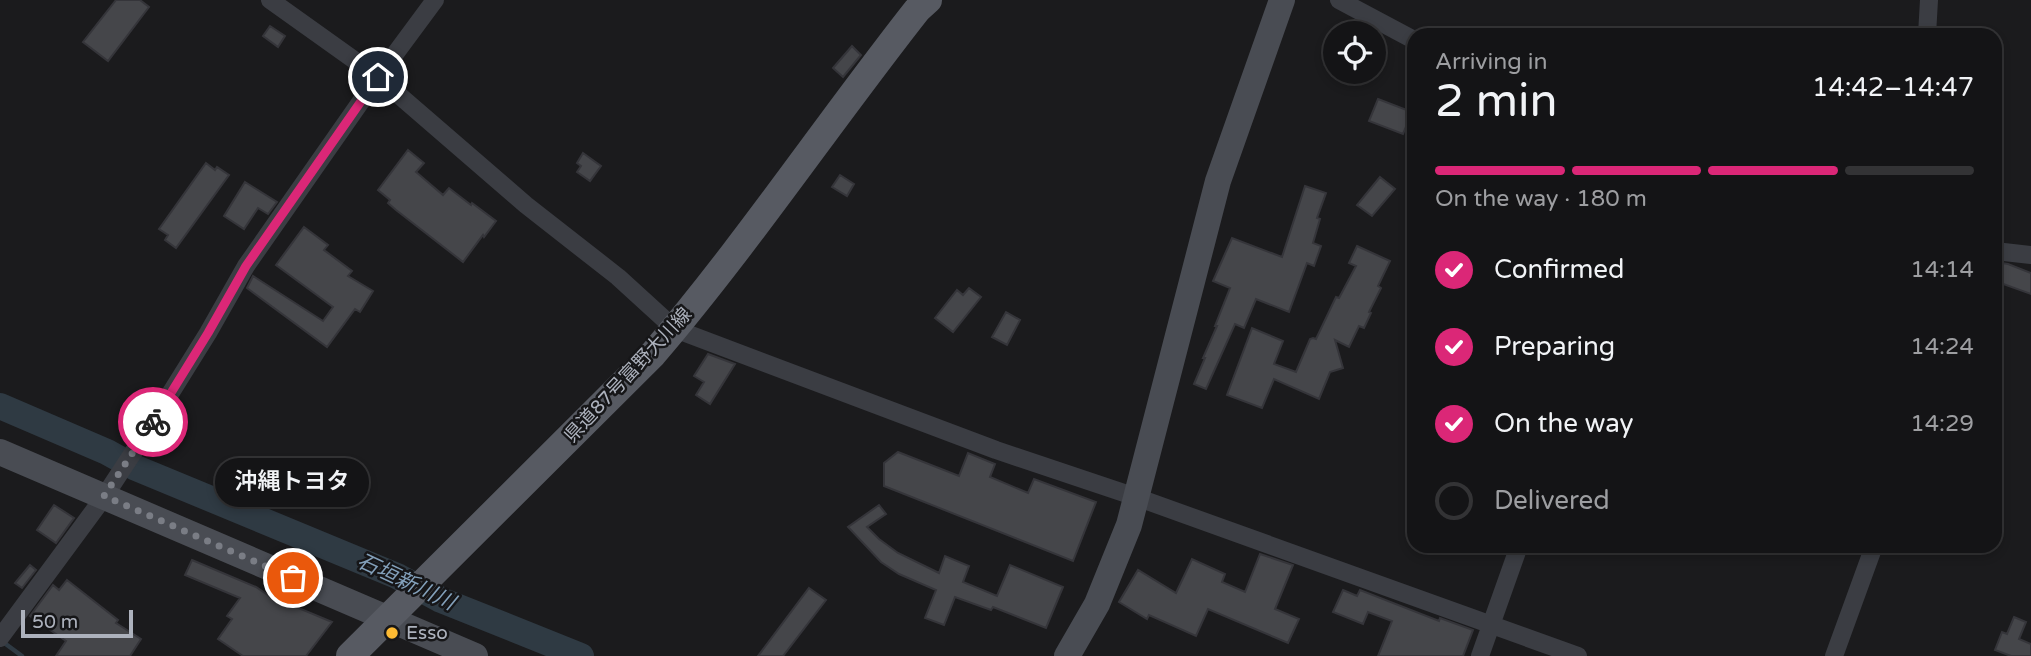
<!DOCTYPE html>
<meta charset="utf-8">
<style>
:root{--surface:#141416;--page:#1d1d1f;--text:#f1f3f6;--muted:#9d9ea1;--line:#333335;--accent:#db2777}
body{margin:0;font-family:"Varela Round","Noto Sans JP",sans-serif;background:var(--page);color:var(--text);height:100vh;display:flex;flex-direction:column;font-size:26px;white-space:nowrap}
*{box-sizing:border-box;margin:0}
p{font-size:23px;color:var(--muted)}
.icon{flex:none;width:38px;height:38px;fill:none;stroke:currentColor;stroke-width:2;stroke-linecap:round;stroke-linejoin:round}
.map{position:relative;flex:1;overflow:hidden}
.details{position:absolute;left:1407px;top:28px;width:595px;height:525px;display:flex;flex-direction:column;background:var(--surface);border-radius:21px;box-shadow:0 4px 10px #0003,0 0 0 2px var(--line)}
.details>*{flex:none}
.controls{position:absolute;left:1323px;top:21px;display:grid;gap:14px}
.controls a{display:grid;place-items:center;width:63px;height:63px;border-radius:50%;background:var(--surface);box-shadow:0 4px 10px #0003,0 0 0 2px var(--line);font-size:35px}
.scale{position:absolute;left:21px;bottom:18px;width:112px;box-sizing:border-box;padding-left:7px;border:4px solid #adb2bd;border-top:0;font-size:19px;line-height:24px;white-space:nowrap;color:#adb2bd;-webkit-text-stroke:5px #161618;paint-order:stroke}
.pin{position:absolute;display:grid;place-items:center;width:60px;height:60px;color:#fff;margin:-30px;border:4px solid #fff;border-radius:50%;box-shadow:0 2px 7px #0007}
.courier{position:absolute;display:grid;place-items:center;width:70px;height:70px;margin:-35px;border:5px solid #db2777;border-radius:50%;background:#fff;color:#222;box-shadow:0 2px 9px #0007}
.bubble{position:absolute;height:49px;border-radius:24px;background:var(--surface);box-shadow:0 4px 10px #0003,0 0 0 2px var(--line);font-size:23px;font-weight:600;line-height:49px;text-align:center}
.headline em{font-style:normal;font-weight:600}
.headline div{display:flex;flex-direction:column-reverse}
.headline{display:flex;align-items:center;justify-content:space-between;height:119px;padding:0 28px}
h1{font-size:46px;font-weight:600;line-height:52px}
.bar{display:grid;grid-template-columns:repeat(4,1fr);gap:10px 7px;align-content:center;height:84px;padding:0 28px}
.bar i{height:9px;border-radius:5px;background:var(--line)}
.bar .current{background:var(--accent)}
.bar p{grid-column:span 4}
ol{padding:0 28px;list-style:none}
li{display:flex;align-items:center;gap:21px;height:77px}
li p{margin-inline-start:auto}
li .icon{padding:7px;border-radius:50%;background:var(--accent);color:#fff;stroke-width:4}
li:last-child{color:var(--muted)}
li i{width:38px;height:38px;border:4px solid var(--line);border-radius:50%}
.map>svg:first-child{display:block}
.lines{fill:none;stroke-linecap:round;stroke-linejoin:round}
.stream{stroke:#2f3a43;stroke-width:4.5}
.river{stroke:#2f3a43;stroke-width:26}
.building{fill:#45464a;stroke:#35353a;stroke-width:2}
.street{stroke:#3b3d43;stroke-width:18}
.secondary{stroke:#494c53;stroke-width:26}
.primary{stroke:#575a62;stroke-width:28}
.done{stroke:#7a7d85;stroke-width:7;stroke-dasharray:0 12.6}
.route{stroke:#db2777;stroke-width:9}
.poi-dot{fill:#fdba33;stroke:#161618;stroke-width:2.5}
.labels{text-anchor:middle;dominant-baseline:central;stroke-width:5;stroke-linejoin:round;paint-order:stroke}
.street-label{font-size:19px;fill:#adb2bd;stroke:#161618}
.poi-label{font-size:19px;fill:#adb2bd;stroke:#161618;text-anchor:start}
.water-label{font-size:21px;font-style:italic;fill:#83a0ba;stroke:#161618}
</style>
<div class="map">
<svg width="2031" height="656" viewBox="0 0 2031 656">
<rect width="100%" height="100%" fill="#1b1b1d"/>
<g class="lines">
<path class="stream" d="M3 642 22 656"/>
<path class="river" d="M0 406 107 452 136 468 397 576 441 600 581 656"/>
</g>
<path class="building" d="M116 0H140L149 7 108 61 83 42Z
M270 26 285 36 278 47 263 36Z
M852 46 861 55 843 77 833 68Z
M1378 99 1412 112 1403 134 1369 121Z
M408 150 424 163 416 172 443 195 449 188 471 205 472 203 496 221 484 237 483 235 463 262 396 210 388 203 390 200 378 190Z
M583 153 601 166 590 181 577 172 581 166 577 163Z
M206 163 215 170 217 167 229 175 176 248 165 240 168 235 159 229Z
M840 175 854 184 847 196 832 187Z
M1380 177 1395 189 1372 216 1357 205Z
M245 182 277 202 268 214 258 208 244 229 224 216Z
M1305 186 1326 193 1317 218 1320 219 1313 243 1321 246 1314 266 1307 263 1289 312 1256 299 1244 328 1235 324 1206 389 1194 384 1205 358H1203L1217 326H1215L1230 288 1213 281 1232 238 1282 257Z
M304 227 328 245 324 250 352 271 348 276 373 291 360 312 355 309 327 347 247 288 253 276 323 321 333 307 276 265Z
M1357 246 1390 261 1378 286 1381 288 1369 312 1371 313 1364 328 1359 326 1349 347 1335 340 1343 368 1330 372 1319 399 1274 379 1262 408 1227 395 1252 328 1283 341 1274 364 1296 372 1310 339 1313 338 1316 339 1336 297 1339 298 1356 266 1349 263Z
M1995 262 2008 264 2031 273V294L1995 281Z
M969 288 981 297 953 332 935 318 957 290 963 295Z
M1006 312 1020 320 1007 345 992 337Z
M708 354 735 364 710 404 696 395 704 382 694 376Z
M898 452 959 476 968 453 995 464 990 477 1028 493 1034 479 1096 502 1073 561 884 486V463Z
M54 505 74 518 56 543 37 530Z
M879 505 886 514 867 527 879 539 898 553 939 573 945 556 969 566 963 582 997 596 1010 565 1063 587 1046 628 993 607 991 610 955 597 944 625 925 618 936 590 899 574 881 562 848 527Z
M1260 554 1293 565 1275 609 1299 619 1288 643 1208 609 1196 636 1149 615 1147 619 1119 602 1138 570 1176 593 1192 559 1225 574 1222 582 1245 592Z
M192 560 256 587 281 604 282 601 332 622 306 656H243L218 639 232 619 227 616 240 598 185 575Z
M30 565 36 570 22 588 15 583Z
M67 580 118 620 116 623 141 639 130 656H56L66 641 30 616 53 585 59 590Z
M809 588 826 600 783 656H758Z
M1343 590 1357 596 1360 590 1439 621 1440 618 1473 630 1463 656H1378L1392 621 1368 612 1363 624 1333 612Z
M2014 617 2026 622 2019 639 2031 644V656H2011L1995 650 2002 632 2007 634Z"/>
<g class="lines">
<path class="street" d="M270 0 378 77 526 205 618 277 675 329 996 450 1136 497 1578 656
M1339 0 1414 40
M1927 35 1929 0
M1995 251 2031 255
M0 638 104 497 142 439 208 333 246 266 378 77 435 0
M1480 656 1519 546
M1834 656 1874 546"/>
<path class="secondary" d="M0 452 475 656
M1067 656 1097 604 1129 525 1218 181 1282 0"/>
<path class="primary" d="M350 656 653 354C747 244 828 123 917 10L928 0"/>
</g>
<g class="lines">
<path class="done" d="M153 422 104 496 293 578"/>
<path class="route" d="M153 422 208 333 246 266 378 77"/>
</g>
<circle class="poi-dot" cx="392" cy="633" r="7"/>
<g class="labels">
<g class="street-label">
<text transform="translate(628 375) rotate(-47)">県道87号富野大川線</text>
</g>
<g class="poi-label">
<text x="406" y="633">Esso</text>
</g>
<g class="water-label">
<text transform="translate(406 582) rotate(25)">石垣新川川</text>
</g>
</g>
</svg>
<div class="controls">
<a><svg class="icon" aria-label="locate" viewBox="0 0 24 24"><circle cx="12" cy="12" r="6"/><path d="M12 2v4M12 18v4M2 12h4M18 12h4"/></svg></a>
</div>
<div class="scale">50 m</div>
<div class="pin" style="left:293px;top:578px;background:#ea580c"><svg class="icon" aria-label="bag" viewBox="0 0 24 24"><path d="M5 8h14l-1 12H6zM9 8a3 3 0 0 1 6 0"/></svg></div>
<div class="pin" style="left:378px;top:77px;background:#1f2937"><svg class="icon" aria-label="home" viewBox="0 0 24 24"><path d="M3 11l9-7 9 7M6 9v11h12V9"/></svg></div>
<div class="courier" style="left:153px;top:422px"><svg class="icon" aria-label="bike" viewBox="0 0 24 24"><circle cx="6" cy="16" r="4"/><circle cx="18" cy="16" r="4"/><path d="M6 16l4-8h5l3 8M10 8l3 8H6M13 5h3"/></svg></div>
<div class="bubble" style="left:215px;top:458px;width:154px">沖縄トヨタ</div>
<section class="details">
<div class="headline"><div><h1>2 min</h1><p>Arriving in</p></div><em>14:42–14:47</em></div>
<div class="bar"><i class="current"></i><i class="current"></i><i class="current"></i><i></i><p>On the way · 180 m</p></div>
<ol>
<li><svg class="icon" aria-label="check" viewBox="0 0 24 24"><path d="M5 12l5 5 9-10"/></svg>Confirmed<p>14:14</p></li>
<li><svg class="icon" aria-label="check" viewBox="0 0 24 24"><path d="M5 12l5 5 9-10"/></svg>Preparing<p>14:24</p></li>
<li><svg class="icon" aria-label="check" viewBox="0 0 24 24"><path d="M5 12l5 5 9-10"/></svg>On the way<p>14:29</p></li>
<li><i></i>Delivered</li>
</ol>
</section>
</div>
